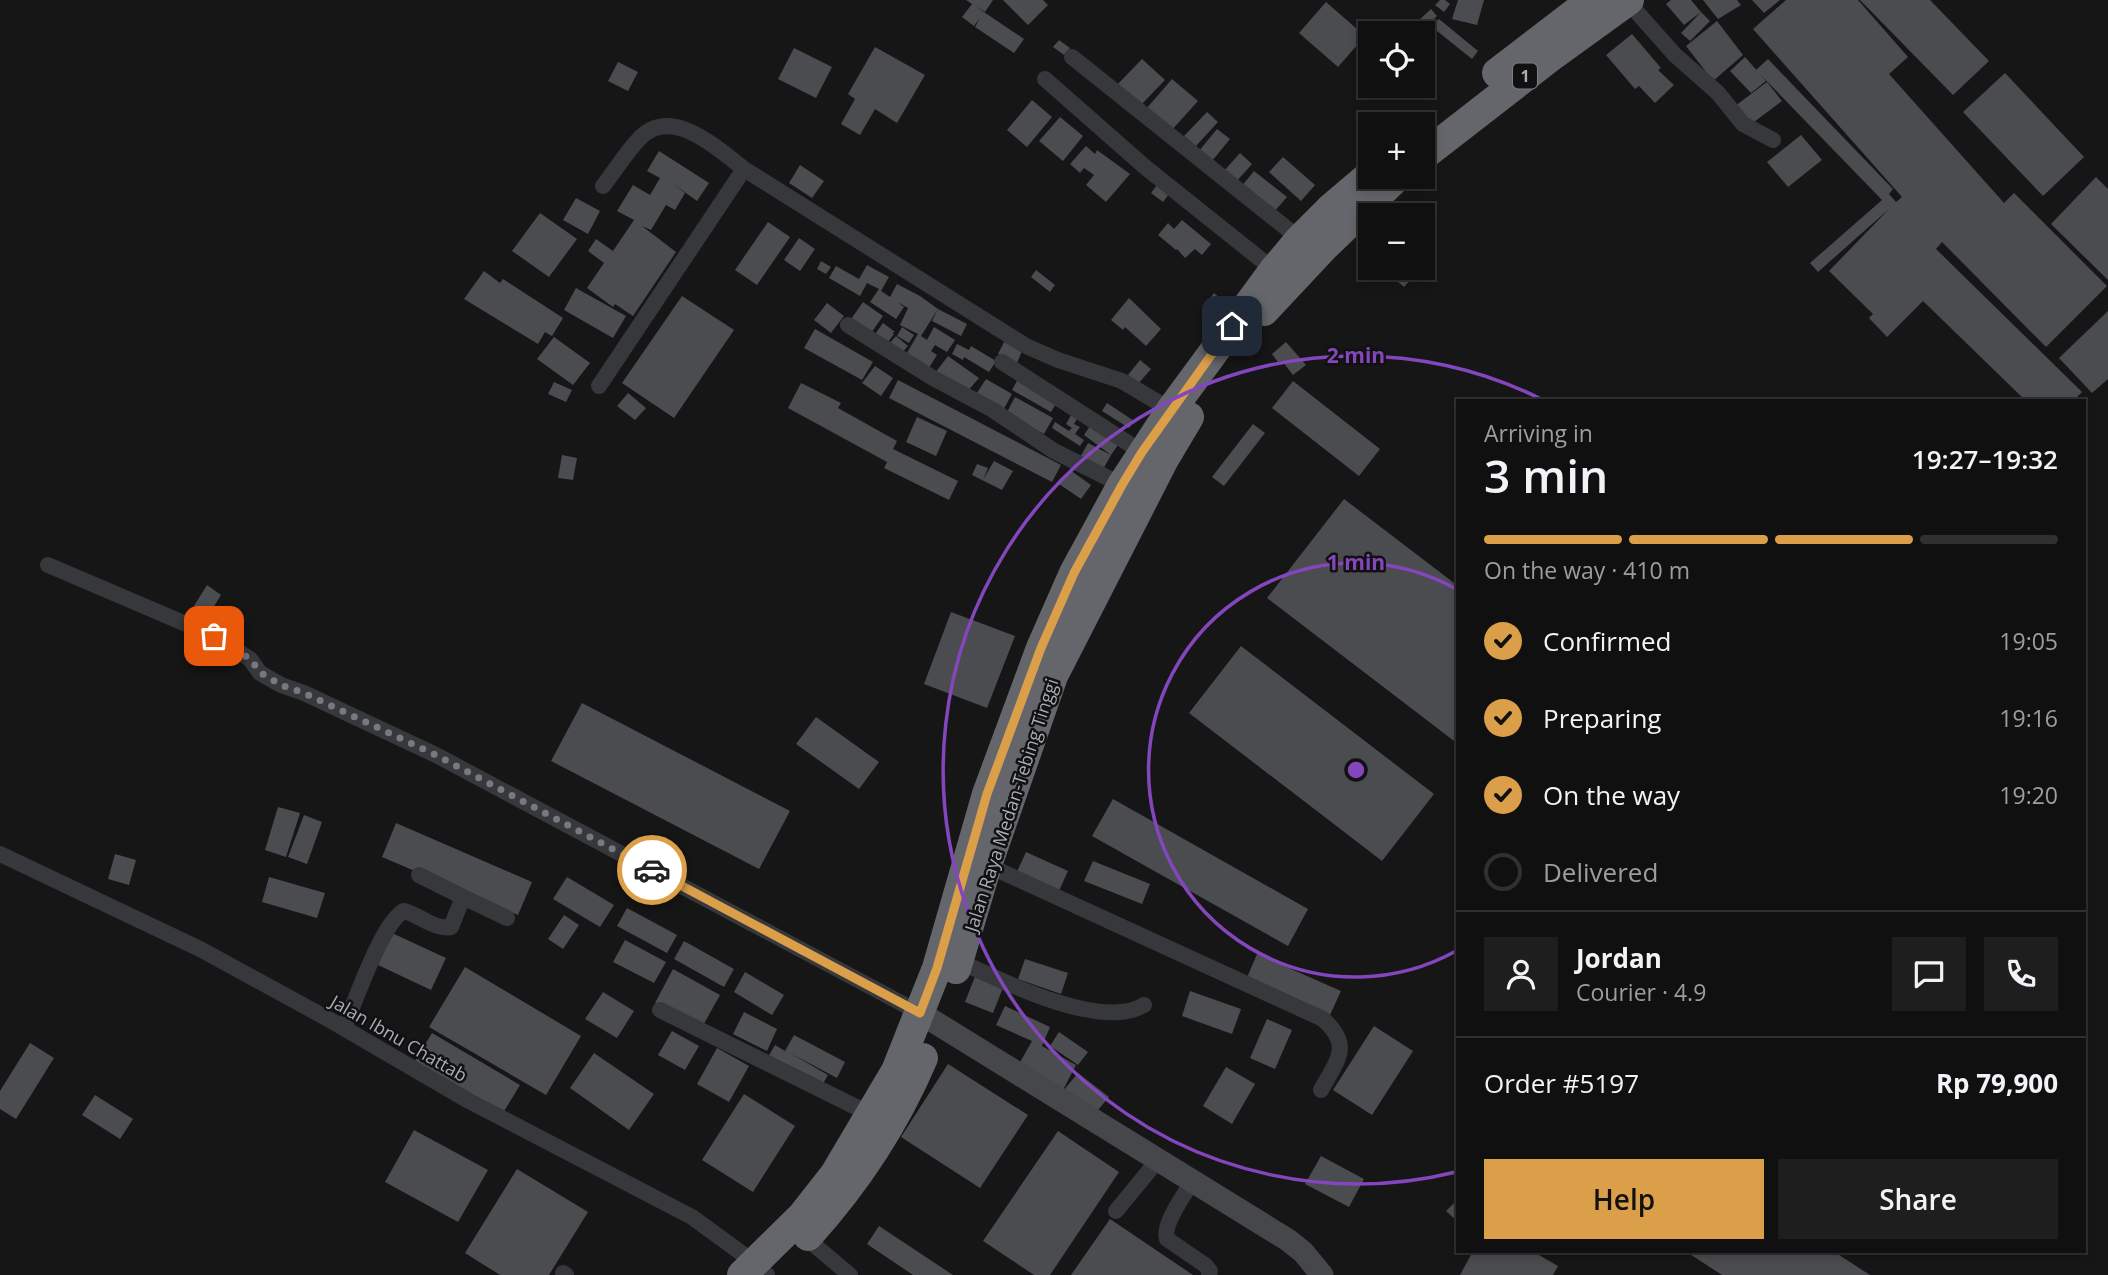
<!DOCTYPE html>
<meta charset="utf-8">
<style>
:root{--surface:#101011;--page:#1e1e1f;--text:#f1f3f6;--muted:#9c9d9f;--line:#303031;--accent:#db9f4a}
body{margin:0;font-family:"Open Sans",sans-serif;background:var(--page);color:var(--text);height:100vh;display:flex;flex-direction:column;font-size:26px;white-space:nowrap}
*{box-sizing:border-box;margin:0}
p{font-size:23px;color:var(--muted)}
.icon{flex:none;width:38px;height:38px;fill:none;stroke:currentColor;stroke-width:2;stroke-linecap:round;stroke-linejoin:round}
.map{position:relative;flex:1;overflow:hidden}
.details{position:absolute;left:1456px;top:399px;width:630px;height:854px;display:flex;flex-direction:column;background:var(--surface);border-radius:0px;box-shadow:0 4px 10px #0003,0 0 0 2px var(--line)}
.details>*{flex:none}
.buttons{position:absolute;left:1358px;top:21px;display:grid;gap:14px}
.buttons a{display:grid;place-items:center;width:77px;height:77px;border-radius:0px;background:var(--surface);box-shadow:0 4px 10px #0003,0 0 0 2px var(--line);font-size:35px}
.pin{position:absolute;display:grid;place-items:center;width:60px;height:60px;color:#fff;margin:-30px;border-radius:14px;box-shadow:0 4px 10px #0006}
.courier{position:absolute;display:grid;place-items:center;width:70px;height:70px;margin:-35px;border:5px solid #db9f4a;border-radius:50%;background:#fff;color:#222;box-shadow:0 2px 9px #0007}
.overview em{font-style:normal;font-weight:600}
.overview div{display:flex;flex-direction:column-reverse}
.overview{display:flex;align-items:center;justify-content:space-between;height:119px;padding:0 28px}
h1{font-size:46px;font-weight:600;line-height:52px}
.bar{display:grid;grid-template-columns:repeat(4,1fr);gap:10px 7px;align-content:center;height:84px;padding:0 28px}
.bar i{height:9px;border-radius:5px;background:var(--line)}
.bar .active{background:var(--accent)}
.bar p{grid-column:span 4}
.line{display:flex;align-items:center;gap:18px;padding:0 28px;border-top:2px solid var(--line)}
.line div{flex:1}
.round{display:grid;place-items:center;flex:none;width:74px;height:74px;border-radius:0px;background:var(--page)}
ol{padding:0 28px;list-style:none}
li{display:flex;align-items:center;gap:21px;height:77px}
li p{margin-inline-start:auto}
li .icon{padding:7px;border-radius:50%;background:var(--accent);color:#111;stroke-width:4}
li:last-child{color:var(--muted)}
li i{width:38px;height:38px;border:4px solid var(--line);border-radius:50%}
.action{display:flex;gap:14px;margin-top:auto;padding:14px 28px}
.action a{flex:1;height:80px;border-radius:0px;background:var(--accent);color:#111;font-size:28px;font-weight:600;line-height:80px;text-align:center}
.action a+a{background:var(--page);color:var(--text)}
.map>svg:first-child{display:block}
.building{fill:#4a4c4f}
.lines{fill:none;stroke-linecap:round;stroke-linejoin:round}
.street{stroke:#37383c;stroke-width:16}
.secondary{stroke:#45474b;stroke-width:23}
.highway{stroke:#64666c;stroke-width:30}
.done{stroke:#76797e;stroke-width:7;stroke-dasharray:0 12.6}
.route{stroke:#db9f4a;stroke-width:9}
.ring{fill:none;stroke:#8446bd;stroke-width:3.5}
.labels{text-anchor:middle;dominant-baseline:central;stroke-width:5;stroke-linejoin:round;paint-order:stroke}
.shield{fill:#111112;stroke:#7b7f84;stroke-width:2}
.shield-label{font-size:16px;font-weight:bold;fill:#a9aeb5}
.street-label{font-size:18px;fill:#a9aeb5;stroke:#111112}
.centre{fill:#8446bd;stroke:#111112;stroke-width:3.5}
.ring-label{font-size:21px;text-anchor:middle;font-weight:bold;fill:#8446bd;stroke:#111112;stroke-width:5;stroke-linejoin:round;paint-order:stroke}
</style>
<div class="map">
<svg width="2108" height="1275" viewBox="0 0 2108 1275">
<rect width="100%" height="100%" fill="#161617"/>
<path class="building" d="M966 0H993L985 12 975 6 1024 39 1014 53 975 27 980 18 974 26 962 17 972 4Z
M1003 0H1043L1048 5 1028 25Z
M1440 0H1445L1450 4 1444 12 1435 5Z
M1458 0H1484L1477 25 1452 19Z
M1671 0H1691L1701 12 1684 25 1666 4Z
M1703 0H1737L1741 5 1718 19Z
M1752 0H1780L1764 13Z
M1786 0H1858L1908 57 1889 74 2004 203 2014 193 2107 286 2046 347 1942 242 1936 249 2082 392 2073 401H2026L1923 301 1887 337 1869 318 1873 314 1829 271 1889 209 1818 272 1810 263 1882 200 1756 70 1768 59 1893 189 1889 194 1896 202 1902 197 1753 29Z
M1860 0H1930L1989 61 1953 95Z
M1326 2 1365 36 1338 67 1299 33Z
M1431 9 1437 16 1425 27 1418 21Z
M1701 12 1710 21 1690 41 1681 33Z
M1439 19 1478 51 1472 59 1432 27Z
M1717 21 1743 55 1713 81 1686 46Z
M1632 34 1661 68 1658 70 1674 85 1655 103 1639 86 1635 89 1606 55Z
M1059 40 1070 48 1064 55 1053 47Z
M875 47 925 75 897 123 875 109 860 135 841 124 855 99 848 94Z
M794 48 832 67 816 98 778 79Z
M1745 57 1766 81 1751 93 1730 71Z
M1142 59 1165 80 1139 107 1116 86Z
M618 62 638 72 628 91 608 81Z
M2005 73 2084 157 2043 196 1963 112Z
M1172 79 1198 101 1171 131 1146 109Z
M1767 82 1782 101 1750 125 1735 106Z
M1032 100 1052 117 1027 147 1007 130Z
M1207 112 1218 122 1196 146 1184 136Z
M1060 117 1083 136 1063 161 1039 141Z
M1217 129 1230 139 1212 161 1199 151Z
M1801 135 1822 160 1788 187 1767 162Z
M1086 146 1095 154 1097 150 1130 174 1106 202 1086 185 1094 175 1084 168 1080 173 1070 164Z
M659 151 709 183 697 201 672 183 685 193 675 210 666 205 651 230 642 226 676 252 633 316 615 304 613 307 587 288 604 263 588 251 596 239 613 251 634 220 617 211 633 185 650 195 660 178 647 171Z
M1240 153 1252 164 1235 183 1223 172Z
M1283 157 1315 185 1301 201 1269 172Z
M800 165 824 181 812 198 789 183Z
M1254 171 1287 197 1273 213 1241 187Z
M2096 177 2108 189V280L2051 224Z
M1157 185 1169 194 1163 202 1151 193Z
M576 198 600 211 588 234 563 220Z
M540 213 577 239 549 277 512 251Z
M1182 220 1211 244 1202 255 1195 249 1185 258 1177 249 1176 250 1158 235 1168 223 1174 229Z
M768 222 790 237 757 285 735 270Z
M799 238 815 249 800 271 784 260Z
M1423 241 1435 255 1423 266Z
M821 261 831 267 826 274 817 269Z
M867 265 889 277 881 291 890 297 897 284 920 296 938 309 921 336 927 340 934 327 955 340 947 352 935 345 931 351 937 355 927 371 904 358 918 334 900 325 908 308 897 302 904 307 896 319 870 302 879 289 867 283 860 296 829 278 836 266 859 279Z
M1399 268H1404L1414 276 1404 287 1391 276Z
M1036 270 1055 285 1050 292 1031 277Z
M484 271 500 283 503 279 563 318 552 336 545 332 538 344 464 299Z
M576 288 626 316 613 338 564 310Z
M1214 293 1224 302 1217 310 1207 302Z
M682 296 734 330 674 418 622 383Z
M1129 298 1161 329 1146 346 1125 327 1123 330 1111 320Z
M863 302 883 316 869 336 849 322Z
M827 303 844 316 831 333 814 320Z
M938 309 967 324 961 336 932 321Z
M2108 311V379L2092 393 2059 358Z
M883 323 895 332 892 333 894 334 885 346 873 337Z
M902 327 914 335 909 343 897 336Z
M815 329 873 362 862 380 804 348Z
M896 336 908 346 899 356 887 346Z
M554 337 590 363 573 385 537 359Z
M1004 342 1022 351 1017 363 998 354Z
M1286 342 1306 365 1293 375 1283 362 1280 365 1272 354Z
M957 344 969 350 971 346 996 361 989 372 964 357 963 360 952 354Z
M948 356 979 378 966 393 935 373Z
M1140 360 1151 369 1138 384 1128 375Z
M875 366 893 378 881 396 862 383Z
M986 379 1012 394 1002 412 975 396Z
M1018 379 1057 402 1051 412 1012 390Z
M898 380 1061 465 1052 482 889 398Z
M1293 381 1380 449 1359 476 1272 408Z
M554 382 572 390 566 402 548 394Z
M801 383 841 403 838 408 897 441 893 449 958 481 949 500 884 468 887 462 788 408Z
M628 393 646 408 635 420 617 406Z
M1015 397 1053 418 1044 434 1006 414Z
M1107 403 1134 421 1129 428 1102 411Z
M1074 410 1080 414 1074 424 1080 427 1075 434 1084 440 1080 446 1052 428 1055 422 1069 431 1072 428 1066 424Z
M917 417 947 431 936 456 906 442Z
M1253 424 1265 433 1224 486 1212 477Z
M1090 426 1118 445 1111 455 1084 435Z
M1088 443 1111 455 1101 473 1078 461Z
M562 455 577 458 573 480 558 478Z
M994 461 1013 471 1002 490 972 475 977 464 988 468 983 480Z
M1070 470 1091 485 1081 499 1059 484Z
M1344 499 1458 586V744L1267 598Z
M207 585 221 595 208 616 194 606Z
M951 612 1015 636 987 708 924 684Z
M1241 646 1434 794 1382 861 1189 713Z
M582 703 790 811 759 869 551 761Z
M816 717 879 762 859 789 796 744Z
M1113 799 1308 909 1288 946 1092 836Z
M278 807 300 813 286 857 265 850Z
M304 815 322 822 307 864 288 857Z
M396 823 532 882 518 915 382 857Z
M1026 852 1068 871 1057 895 1015 876Z
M115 854 136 860 129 885 108 879Z
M1093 861 1150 884 1142 904 1084 881Z
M269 877 325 893 317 918 262 902Z
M567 877 614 905 600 927 553 899Z
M627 908 677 935 667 953 617 926Z
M564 915 579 925 563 949 548 939Z
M392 933 446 958 431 990 378 965Z
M625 940 666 962 654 983 613 962Z
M684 941 734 969 724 987 674 959Z
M1257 954 1341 991 1329 1017 1246 980Z
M1025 959 1068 973 1061 994 1018 979Z
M465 967 581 1036 546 1095 429 1027Z
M673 969 720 995 701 1029 655 1003Z
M745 972 784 995 772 1015 734 992Z
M976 974 1004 985 993 1013 965 1002Z
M1190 991 1241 1009 1232 1034 1182 1016Z
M603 992 634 1011 617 1038 585 1019Z
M1005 1006 1050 1027 1042 1046 1076 1065 1063 1090 1018 1066 1032 1041 996 1025Z
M744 1012 777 1029 767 1051 733 1034Z
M1267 1019 1292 1030 1275 1069 1250 1058Z
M1374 1026 1413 1051 1372 1115 1333 1090Z
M672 1031 699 1046 685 1070 658 1055Z
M1059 1032 1088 1052 1078 1065 1050 1046Z
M432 1033 520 1085 503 1113 415 1061Z
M794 1035 845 1062 837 1078 790 1053 828 1075 821 1087 768 1057 775 1045 785 1051Z
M30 1043 54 1058 16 1119 0 1109V1091Z
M717 1048 749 1066 729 1102 697 1084Z
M594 1053 654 1094 629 1130 570 1088Z
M948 1064 1028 1115 980 1188 901 1137Z
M1226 1067 1255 1084 1232 1124 1203 1106Z
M1078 1073 1109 1097 1093 1116 1062 1092Z
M744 1094 795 1126 753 1192 702 1160Z
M95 1095 133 1119 120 1139 82 1115Z
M414 1130 488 1170 458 1222 385 1182Z
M1058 1131 1119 1172 1050 1275H1034L983 1241Z
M1321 1156 1364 1179 1349 1207 1305 1184Z
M517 1169 588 1212 549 1275H500L465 1253Z
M1458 1199V1222L1446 1211Z
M1110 1219 1193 1275H1071Z
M879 1226 953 1275H913L867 1244Z
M1473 1251H1532L1558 1266 1553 1275H1460Z
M1685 1251H1833L1870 1275H1722Z"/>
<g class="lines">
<path class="street" d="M1627 1 1675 55 1718 93 1743 124 1773 140
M1072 57 1300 239
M1045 79 1145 167 1274 270
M603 186C615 171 626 152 640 138 672 105 718 149 744 169L1026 346 1058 360 1122 381 1171 410
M848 325 933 378 993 410 1054 451 1122 485
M1002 362 1142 452
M599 386 744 169
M48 565 214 636 250 659 260 673 281 685 304 693 436 755 920 1013
M0 854 202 950 330 1020 469 1101 692 1217 755 1263 767 1275
M987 865 1323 1019C1353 1046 1337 1060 1321 1090
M419 875 463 897
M959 961C1001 981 1102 1031 1144 1005
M660 1010 870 1114
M344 1028C355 1002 382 922 404 911 420 915 434 930 451 927L463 897 507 918
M1192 1182C1184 1195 1162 1225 1167 1239L1205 1265 1210 1271 1209 1275
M1116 1211 1158 1160
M806 1238 850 1275
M563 1273 566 1275"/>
<path class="secondary" d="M920 1013 1288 1240 1303 1252 1322 1275"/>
<path class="highway" d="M1497 73 1592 0
M1423 156 1553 55 1629 0
M1264 311 1324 247 1397 177
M956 969 987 865 1053 676 1164 459 1189 417
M808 1236C856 1183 895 1124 923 1058
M742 1275 802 1216 835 1174 896 1071 937 968 987 794 1041 648 1074 573 1122 485 1171 410 1274 270 1300 239 1330 209 1370 175"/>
</g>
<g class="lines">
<path class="done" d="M214 636 250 659 261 673 281 685 304 693 436 755 652 870"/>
<path class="route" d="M652 870 920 1013 937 968 987 794 1041 648 1074 573 1122 485 1142 452 1232 326"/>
</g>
<g class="ring">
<path d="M1456 951A207 207 0 1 1 1456 589"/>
<path d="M1456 1172A414 414 0 1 1 1541 399"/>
</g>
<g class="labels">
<rect class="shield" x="1513" y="63.5" width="24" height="25" rx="5"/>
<g class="shield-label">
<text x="1525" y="76">1</text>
</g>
<g class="street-label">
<text transform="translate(1011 805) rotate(-72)">Jalan Raya Medan-Tebing Tinggi</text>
<text transform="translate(399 1038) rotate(30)">Jalan Ibnu Chattab</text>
</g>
</g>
<circle cx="1356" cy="770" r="10" class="centre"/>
<g class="ring-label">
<text x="1356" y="363">2 min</text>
<text x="1356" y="570">1 min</text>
</g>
</svg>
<div class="buttons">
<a><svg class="icon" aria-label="locate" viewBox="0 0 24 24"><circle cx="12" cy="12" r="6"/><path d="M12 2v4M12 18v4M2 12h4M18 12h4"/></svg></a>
<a>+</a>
<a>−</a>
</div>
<div class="pin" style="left:214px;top:636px;background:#ea580c"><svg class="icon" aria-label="bag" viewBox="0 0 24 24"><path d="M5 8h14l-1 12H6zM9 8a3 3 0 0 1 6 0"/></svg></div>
<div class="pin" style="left:1232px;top:326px;background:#1f2937"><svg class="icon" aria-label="home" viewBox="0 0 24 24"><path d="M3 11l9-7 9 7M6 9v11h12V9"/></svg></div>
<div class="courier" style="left:652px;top:870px"><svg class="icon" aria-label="car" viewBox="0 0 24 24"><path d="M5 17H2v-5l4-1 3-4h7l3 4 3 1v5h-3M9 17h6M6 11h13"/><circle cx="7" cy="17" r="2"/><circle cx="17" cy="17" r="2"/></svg></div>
<section class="details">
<div class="overview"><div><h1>3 min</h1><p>Arriving in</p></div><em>19:27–19:32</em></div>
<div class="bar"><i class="active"></i><i class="active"></i><i class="active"></i><i></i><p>On the way · 410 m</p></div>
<ol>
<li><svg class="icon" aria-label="check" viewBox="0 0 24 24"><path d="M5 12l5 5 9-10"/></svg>Confirmed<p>19:05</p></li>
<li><svg class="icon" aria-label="check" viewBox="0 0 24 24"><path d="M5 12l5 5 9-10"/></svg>Preparing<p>19:16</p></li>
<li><svg class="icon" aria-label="check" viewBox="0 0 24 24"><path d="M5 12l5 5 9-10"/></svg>On the way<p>19:20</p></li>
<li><i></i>Delivered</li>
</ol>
<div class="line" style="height:126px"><a class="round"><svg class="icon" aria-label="person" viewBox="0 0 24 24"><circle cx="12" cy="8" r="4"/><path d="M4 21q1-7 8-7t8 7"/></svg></a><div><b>Jordan</b><p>Courier · 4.9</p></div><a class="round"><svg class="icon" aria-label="chat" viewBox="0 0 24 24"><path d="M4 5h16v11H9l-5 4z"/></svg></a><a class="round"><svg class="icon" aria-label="phone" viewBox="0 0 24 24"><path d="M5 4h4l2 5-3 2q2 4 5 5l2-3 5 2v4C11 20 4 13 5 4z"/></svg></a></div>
<div class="line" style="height:91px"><div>Order #5197</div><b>Rp 79,900</b></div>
<div class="action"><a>Help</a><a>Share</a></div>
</section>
</div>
